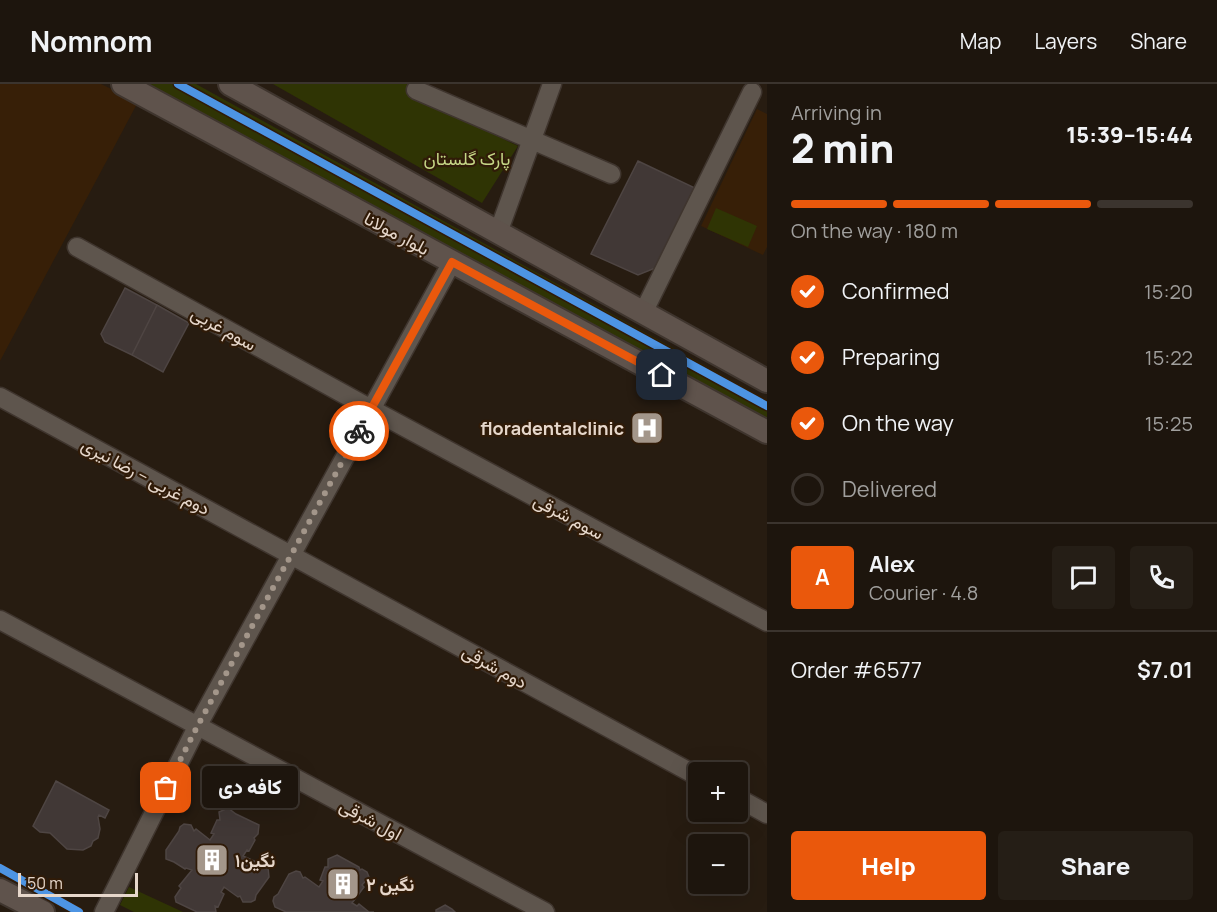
<!DOCTYPE html>
<meta charset="utf-8">
<style>
:root{--surface:#1d150d;--page:#251e16;--text:#f1f3f6;--muted:#a09f9d;--line:#3b342e;--accent:#ea580c}
body{margin:0;font-family:Manrope,Vazirmatn,sans-serif;background:var(--page);color:var(--text);height:100vh;display:flex;flex-direction:column;font-size:22px;white-space:nowrap}
*{box-sizing:border-box;margin:0}
p{font-size:20px;color:var(--muted)}
.icon{flex:none;width:33px;height:33px;fill:none;stroke:currentColor;stroke-width:2;stroke-linecap:round;stroke-linejoin:round}
.map{position:relative;flex:1;overflow:hidden}
.side{display:flex;flex-direction:column;background:var(--surface);width:450px}
.side>*{flex:none}
.fabs{position:absolute;left:688px;top:678px;display:grid;gap:12px}
.fabs a{display:grid;place-items:center;width:60px;height:60px;border-radius:6px;background:var(--surface);box-shadow:0 6px 24px #0002,0 0 0 2px var(--line);font-size:30px}
.scale{position:absolute;left:18px;bottom:15px;width:120px;box-sizing:border-box;padding-left:6px;border:3px solid #e6d7cb;border-top:0;font-size:16px;line-height:21px;white-space:nowrap;color:#e6d7cb;-webkit-text-stroke:4px #301b08;paint-order:stroke}
.pin{position:absolute;display:grid;place-items:center;width:51px;height:51px;color:#fff;margin:-26px;border-radius:12px;box-shadow:0 3px 9px #0006}
.courier{position:absolute;display:grid;place-items:center;width:60px;height:60px;margin:-30px;border:4px solid #ea580c;border-radius:50%;background:#fff;color:#222;box-shadow:0 2px 8px #0007}
.bubble{position:absolute;height:42px;border-radius:6px;background:var(--surface);box-shadow:0 6px 24px #0002,0 0 0 2px var(--line);font-size:20px;font-weight:800;line-height:42px;text-align:center}
.overview em{font-style:normal;font-weight:800}
.overview div{display:flex;flex-direction:column-reverse}
.overview{display:flex;align-items:center;justify-content:space-between;height:102px;padding:0 24px}
h1{font-size:39px;font-weight:800;line-height:45px}
.bar{display:grid;grid-template-columns:repeat(4,1fr);gap:9px 6px;align-content:center;height:72px;padding:0 24px}
.bar i{height:8px;border-radius:4px;background:var(--line)}
.bar .on{background:var(--accent)}
.bar p{grid-column:span 4}
.line{display:flex;align-items:center;gap:15px;padding:0 24px;border-top:2px solid var(--line)}
.line div{flex:1}
.round{display:grid;place-items:center;flex:none;width:63px;height:63px;border-radius:6px;background:var(--page)}
ol{padding:0 24px;list-style:none}
li{display:flex;align-items:center;gap:18px;height:66px}
li p{margin-inline-start:auto}
li .icon{padding:6px;border-radius:50%;background:var(--accent);color:#fff;stroke-width:4}
li:last-child{color:var(--muted)}
li i{width:33px;height:33px;border:3px solid var(--line);border-radius:50%}
.primary-button{display:flex;gap:12px;margin-top:auto;padding:12px 24px}
.primary-button a{flex:1;height:69px;border-radius:6px;background:var(--accent);color:#fff;font-size:24px;font-weight:800;line-height:69px;text-align:center}
.primary-button a+a{background:var(--page);color:var(--text)}
header{display:flex;align-items:center;gap:36px;box-sizing:border-box;height:84px;padding:0 30px;background:var(--surface);border-bottom:2px solid var(--line)}
header strong{font-size:28px}
nav{display:flex;gap:33px;margin-inline-start:auto;font-size:21px}
main{display:flex;flex:1;min-height:0}
.map>svg:first-child{display:block}
.built{fill:#371f07}
.green{fill:#2f3404}
.building{fill:#413836;stroke:#4e4543;stroke-width:1.5}
.lines{fill:none;stroke-linecap:round;stroke-linejoin:round}
.minor-casing{stroke:#3f352e;stroke-width:21}
.major-casing{stroke:#3f352e;stroke-width:26}
.minor{stroke:#5e554d;stroke-width:18}
.major{stroke:#5f534c;stroke-width:22}
.cycleway-casing{stroke:#301b08;stroke-width:11}
.cycleway{stroke:#4d94e3;stroke-width:8}
.done{stroke:#a3968a;stroke-width:6;stroke-dasharray:0 10.8}
.route{stroke:#ea580c;stroke-width:8}
.labels{text-anchor:middle;dominant-baseline:central;stroke-width:4.5;stroke-linejoin:round;paint-order:stroke}
.park-label{font-size:18px;fill:#c5d686;stroke:#301b08}
.street-label{font-size:18px;fill:#e6d7cb;stroke:#301b08}
.poi-label{font-size:18px;font-weight:bold;fill:#e6d7cb;stroke:#301b08;text-anchor:start}
</style>
<header>
<strong>Nomnom</strong>
<nav><a>Map</a><a>Layers</a><a>Share</a></nav>
</header>
<main>
<div class="map">
<svg width="767" height="828" viewBox="0 0 767 828">
<rect width="100%" height="100%" fill="#271c11"/>
<path class="built" d="M0 0H101L138 18 0 277Z
M757 25 767 30V163L763 171 701 142Z"/>
<path class="green" d="M146 0H196L767 316V340Z
M273 0H410L407 9 518 62 482 119Z
M716 124 757 142 748 163 707 145Z
M129 803 183 828H134L120 821Z"/>
<path class="building" d="M638 77 695 104 658 183 638 191 591 170Z
M125 204 157 221 132 271 105 258 101 250Z
M157 221 189 239 163 288 132 271Z
M56 697 109 726 105 734 99 731 98 733 100 745 98 754 93 757 91 762 83 766 67 765 50 749 40 748 33 742Z
M228 724 236 730 259 741 258 750 254 754 255 756 249 767 247 766 243 772 268 783 269 793 256 811 255 816 251 818H243L240 812 238 813 224 803 221 808 224 810 218 823 215 822 216 828H197L176 818 175 813 181 804 179 802 192 786 186 784 185 785 174 778 166 775V766L179 747 180 743 184 740 191 741 194 747 196 745 210 756 214 750 211 749 217 736H220L219 728Z
M337 771 359 783 360 786 362 785 367 788 369 793 362 801 364 803 352 819 357 822 359 820 369 828H374H286L275 823 273 817 274 813 278 810 289 790 296 787 300 788 303 794 305 793 319 803 323 797 320 796 325 783H328V775Z
M445 821 452 825 455 828H436V826Z"/>
<g class="lines">
<defs>
<path id="minor" d="M416 6 611 90
M498 149 552 0
M77 163 371 325 767 538
M643 229 752 8
M0 313 699 693
M0 536 545 828
M738 714 767 730
M104 828 198 641 452 178"/>
<path id="major" d="M123 0 767 348
M230 0 767 297
M0 806 43 828"/>
</defs>
<use href="#minor" class="minor-casing"/>
<use href="#major" class="major-casing"/>
<use href="#minor" class="minor"/>
<use href="#major" class="major"/>
<defs>
<path id="cycleway" d="M178 0 767 322
M0 784 79 828"/>
</defs>
<use href="#cycleway" class="cycleway-casing"/>
<use href="#cycleway" class="cycleway"/>
</g>
<g class="lines">
<path class="done" d="M166 704 198 641 359 347"/>
<path class="route" d="M359 347 452 178 662 291"/>
</g>
<defs>
<symbol id="hospital-square" viewBox="-11 -11 22 22"><rect x="-9" y="-9" width="18" height="18" rx="4" fill="#a3968a" stroke="#301b08"/><path d="M-5-5h3v3.5h4V-5h3V5h-3V1.5h-4V5h-3Z" fill="#fff"/></symbol>
<symbol id="building-square" viewBox="-11 -11 22 22"><rect x="-9" y="-9" width="18" height="18" rx="4" fill="#a3968a" stroke="#301b08"/><path d="M-4-6H4V6H1V3H-1V6H-4ZM-2.5-4.3h1.7v1.8h-1.7ZM.8-4.3h1.7v1.8H.8ZM-2.5-1h1.7V.8h-1.7ZM.8-1h1.7V.8H.8Z" fill="#fff"/></symbol>
</defs>
<g fill-rule="evenodd">
<use href="#hospital-square" x="628" y="325" width="38" height="38"/>
<use href="#building-square" x="193" y="757" width="38" height="38"/>
<use href="#building-square" x="324" y="781" width="38" height="38"/>
</g>
<g class="labels">
<g class="park-label">
<text x="467" y="74">پارک گلستان</text>
</g>
<g class="street-label">
<text transform="translate(397 149) rotate(28)">بلوار مولانا</text>
<text transform="translate(224 244) rotate(29)">سوم غربی</text>
<text transform="translate(146 392) rotate(28)">دوم غربی -- رضا نیری</text>
<text transform="translate(569 432) rotate(28)">سوم شرقی</text>
<text transform="translate(495 582) rotate(29)">دوم شرقی</text>
<text transform="translate(371 735) rotate(28)">اول شرقی</text>
</g>
<g class="poi-label">
<text x="624" y="344" text-anchor="end">floradentalclinic</text>
<text x="235" y="776">نگین۱</text>
<text x="366" y="800">نگین ۲</text>
</g>
</g>
</svg>
<div class="fabs">
<a>+</a>
<a>−</a>
</div>
<div class="scale">50 m</div>
<div class="pin" style="left:166px;top:704px;background:#ea580c"><svg class="icon" aria-label="bag" viewBox="0 0 24 24"><path d="M5 8h14l-1 12H6zM9 8a3 3 0 0 1 6 0"/></svg></div>
<div class="pin" style="left:662px;top:291px;background:#1f2937"><svg class="icon" aria-label="home" viewBox="0 0 24 24"><path d="M3 11l9-7 9 7M6 9v11h12V9"/></svg></div>
<div class="courier" style="left:359px;top:347px"><svg class="icon" aria-label="bike" viewBox="0 0 24 24"><circle cx="6" cy="16" r="4"/><circle cx="18" cy="16" r="4"/><path d="M6 16l4-8h5l3 8M10 8l3 8H6M13 5h3"/></svg></div>
<div class="bubble" style="left:202px;top:682px;width:96px">کافه دی</div>
</div>
<section class="side">
<div class="overview"><div><h1>2 min</h1><p>Arriving in</p></div><em>15:39–15:44</em></div>
<div class="bar"><i class="on"></i><i class="on"></i><i class="on"></i><i></i><p>On the way · 180 m</p></div>
<ol>
<li><svg class="icon" aria-label="check" viewBox="0 0 24 24"><path d="M5 12l5 5 9-10"/></svg>Confirmed<p>15:20</p></li>
<li><svg class="icon" aria-label="check" viewBox="0 0 24 24"><path d="M5 12l5 5 9-10"/></svg>Preparing<p>15:22</p></li>
<li><svg class="icon" aria-label="check" viewBox="0 0 24 24"><path d="M5 12l5 5 9-10"/></svg>On the way<p>15:25</p></li>
<li><i></i>Delivered</li>
</ol>
<div class="line" style="height:108px"><b class="round" style="background:var(--accent);color:#fff">A</b><div><b>Alex</b><p>Courier · 4.8</p></div><a class="round"><svg class="icon" aria-label="chat" viewBox="0 0 24 24"><path d="M4 5h16v11H9l-5 4z"/></svg></a><a class="round"><svg class="icon" aria-label="phone" viewBox="0 0 24 24"><path d="M5 4h4l2 5-3 2q2 4 5 5l2-3 5 2v4C11 20 4 13 5 4z"/></svg></a></div>
<div class="line" style="height:78px"><div>Order #6577</div><b>$7.01</b></div>
<div class="primary-button"><a>Help</a><a>Share</a></div>
</section>
</main>
